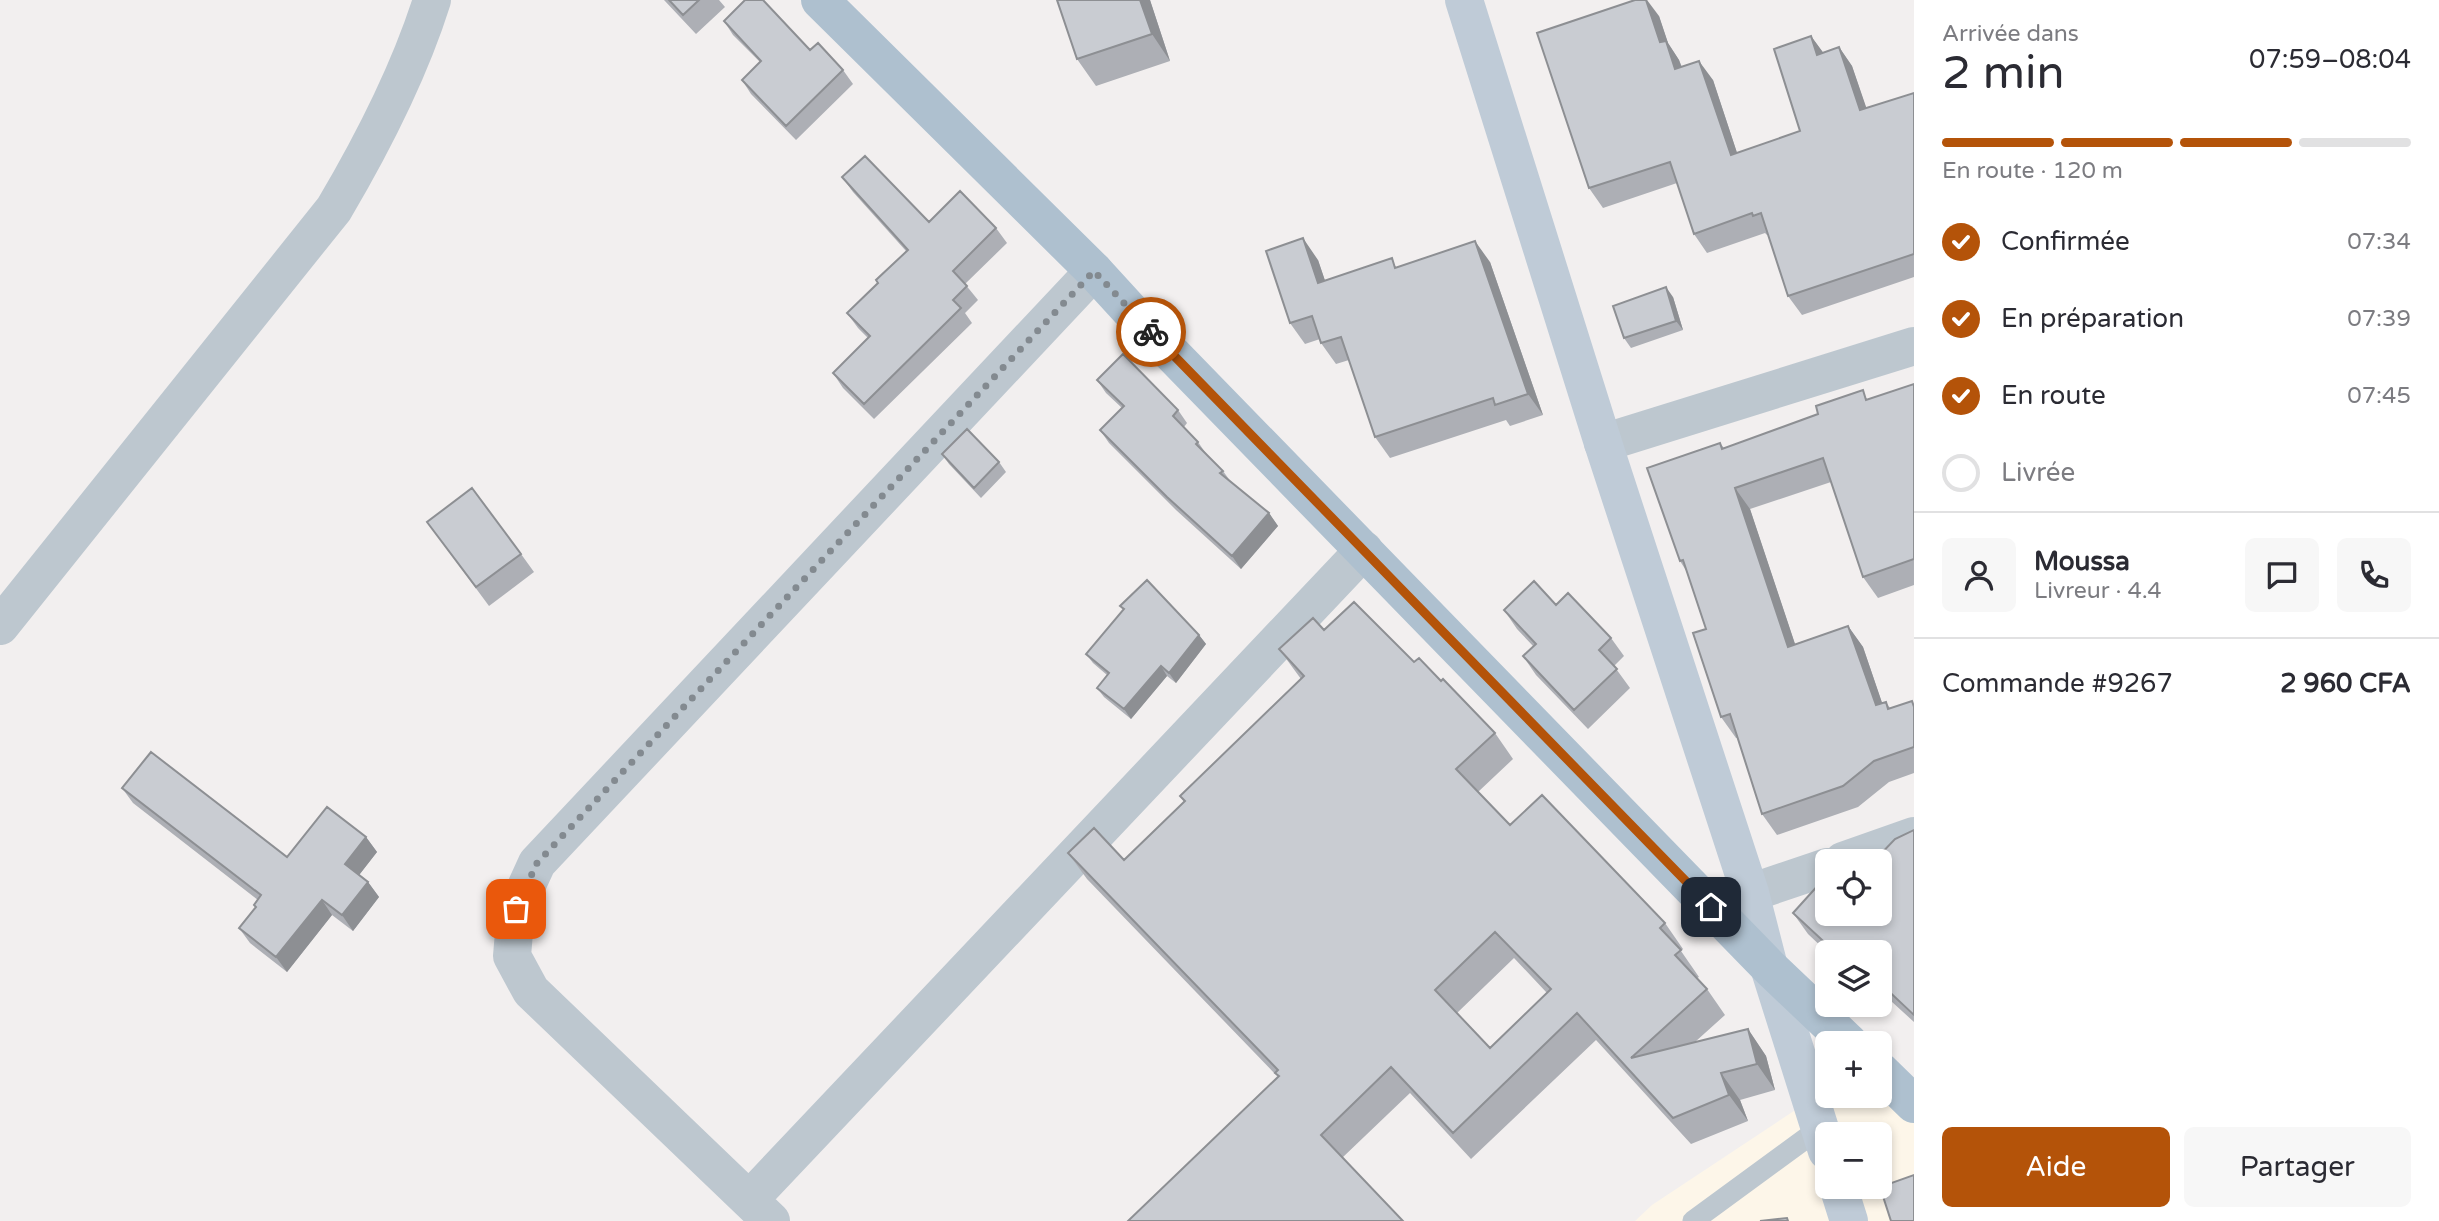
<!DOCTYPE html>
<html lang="fr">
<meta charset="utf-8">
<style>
:root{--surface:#fff;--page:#f7f7f7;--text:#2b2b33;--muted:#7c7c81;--line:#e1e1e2;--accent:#b45309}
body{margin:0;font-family:"Varela Round",sans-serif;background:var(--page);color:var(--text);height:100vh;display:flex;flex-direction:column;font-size:26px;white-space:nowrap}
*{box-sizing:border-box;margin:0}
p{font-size:23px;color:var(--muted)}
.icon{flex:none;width:38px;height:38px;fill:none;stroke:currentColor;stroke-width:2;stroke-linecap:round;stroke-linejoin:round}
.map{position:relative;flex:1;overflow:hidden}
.details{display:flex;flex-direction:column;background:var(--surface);width:525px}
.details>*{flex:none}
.tools{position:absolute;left:1815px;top:849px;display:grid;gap:14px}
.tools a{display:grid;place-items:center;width:77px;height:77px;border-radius:10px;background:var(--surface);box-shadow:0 4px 10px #0003;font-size:35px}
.pin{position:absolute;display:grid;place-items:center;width:60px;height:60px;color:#fff;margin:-30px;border-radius:14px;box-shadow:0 4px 10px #0006}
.courier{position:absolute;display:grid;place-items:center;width:70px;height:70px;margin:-35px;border:5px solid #b45309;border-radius:50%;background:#fff;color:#222;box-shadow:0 2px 9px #0007}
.summary em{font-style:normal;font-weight:600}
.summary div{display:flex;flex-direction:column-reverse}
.summary{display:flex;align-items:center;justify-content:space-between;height:119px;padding:0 28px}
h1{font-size:46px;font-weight:600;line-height:52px}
.bar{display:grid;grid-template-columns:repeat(4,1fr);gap:10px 7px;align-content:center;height:84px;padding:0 28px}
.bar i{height:9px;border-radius:5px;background:var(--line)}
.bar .selected{background:var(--accent)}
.bar p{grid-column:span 4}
.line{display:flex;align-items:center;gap:18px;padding:0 28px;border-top:2px solid var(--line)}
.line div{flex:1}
.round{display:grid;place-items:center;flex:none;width:74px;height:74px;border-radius:10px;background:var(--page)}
ol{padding:0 28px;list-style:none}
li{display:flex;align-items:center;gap:21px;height:77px}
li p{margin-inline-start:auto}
li .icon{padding:7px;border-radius:50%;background:var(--accent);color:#fff;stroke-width:4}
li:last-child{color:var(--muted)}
li i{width:38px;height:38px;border:4px solid var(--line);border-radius:50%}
.primary-button{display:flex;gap:14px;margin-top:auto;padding:14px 28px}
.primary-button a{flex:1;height:80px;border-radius:10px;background:var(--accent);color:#fff;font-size:28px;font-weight:600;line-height:80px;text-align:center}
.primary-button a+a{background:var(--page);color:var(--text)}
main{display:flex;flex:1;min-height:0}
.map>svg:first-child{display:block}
.commercial{fill:#fdf6e9;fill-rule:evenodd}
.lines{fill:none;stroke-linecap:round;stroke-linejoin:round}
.lane{stroke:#bdc7cf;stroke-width:21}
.street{stroke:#bdc7cf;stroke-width:38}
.secondary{stroke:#bfcbd7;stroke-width:38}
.primary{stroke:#aec0cf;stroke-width:38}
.wall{fill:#adafb5;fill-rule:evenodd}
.shaded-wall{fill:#8d8f93}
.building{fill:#c9ccd2;stroke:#8d8f93;stroke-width:2;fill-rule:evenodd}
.done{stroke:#838a90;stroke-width:7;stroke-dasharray:0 12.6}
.route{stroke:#b45309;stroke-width:9}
</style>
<main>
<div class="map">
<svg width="1914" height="1221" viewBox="0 0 1914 1221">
<rect width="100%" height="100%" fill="#f2efef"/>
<path class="commercial" d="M1827 1089V1096H1879L1914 1121V1221H1635L1652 1205ZM1827 1134H1880V1186H1827Z"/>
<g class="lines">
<path class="lane" d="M1693 1221 1820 1128"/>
<path class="street" d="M1603 443 1914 346
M0 626 334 209C373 143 409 73 432 0
M1843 861 1914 836
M1750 893 1827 867
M749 1200 1364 550
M771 1221 531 991 512 956 516 909 537 863 1094 271"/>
<path class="secondary" d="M1464 0 1603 443 1750 893 1769 967 1827 1151
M1838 1186 1849 1221"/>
<path class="primary" d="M820 0 1094 271 1137 318 1769 967 1849 1043
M1880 1071 1914 1104"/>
</g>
<path class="wall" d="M664 0H719L725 7 696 34Z
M1057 0H1150L1170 61 1096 86 1077 59Z
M1659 16 1668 43 1679 60 1682 67 1713 80 1737 153 1800 131 1811 36 1823 53 1839 47 1852 66 1866 108 1914 93V277L1802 315 1788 296 1768 235H1767L1765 233 1707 253 1694 234 1677 183 1603 208 1589 188Z
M724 21 810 50 843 70 853 84 796 140 751 94 742 80 760 62 733 35Z
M842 177 929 222 996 228 1007 243 965 284 978 300 965 313 972 323 874 419 843 388 833 373 868 338 858 328 847 313 878 283 876 280 906 251 853 192Z
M1318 260 1325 281 1398 267 1490 262 1543 415 1510 426 1506 420 1390 458 1375 437 1349 360 1336 364 1321 343 1320 339 1305 344 1290 323Z
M1673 297 1683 330 1631 348 1624 338Z
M1097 380 1178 410 1187 423 1184 427 1198 442 1207 455 1223 471 1231 482 1269 513 1278 526 1241 569 1176 510 1109 443 1100 430 1122 408 1106 393Z
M1914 384V585L1878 598 1863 577 1831 482 1750 509 1795 644 1848 626 1863 647 1882 703 1886 702 1890 708 1914 704V773L1889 782 1858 807 1777 835 1762 814 1738 738H1736L1721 717 1706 629 1687 572 1680 561 1720 443 1724 448Z
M942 454 999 462 1006 472 981 498 949 464Z
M427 522 521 554 534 572 489 606Z
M1556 605 1611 638 1624 656 1614 666 1630 688 1588 729 1536 675 1523 656 1533 646 1517 629 1504 610Z
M1120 606 1199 635 1206 644 1176 683 1167 676 1131 719 1104 697 1097 688 1107 675 1093 663 1086 654 1123 610Z
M1324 630 1414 662 1441 681 1495 733 1513 759 1478 792 1510 825 1665 923 1683 949 1681 951 1699 977 1697 978 1707 989 1725 1015 1695 1042 1748 1029 1766 1056 1775 1090 1740 1100 1748 1121 1691 1144 1596 1040 1471 1159 1410 1093 1342 1158 1128 1221 1278 1077 1087 879 1068 853 1124 860 1184 802 1180 796 1301 679 1279 649ZM1514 958 1547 993 1490 1048 1457 1013Z
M122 788 287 857 366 837 377 852 359 875 368 882 379 897 353 931 332 915 287 972 250 943 239 928 256 907 254 905 258 900 133 803Z
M1914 830V1022L1880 991V952H1827L1808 934 1793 913 1827 914Z"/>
<path class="shaded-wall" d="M1140 0H1150L1170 61 1152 34Z
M1646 0H1647L1659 16 1668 43 1679 60 1689 89 1675 69 1660 42Z
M1811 36 1825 55H1817Z
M1839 47 1852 66 1874 130 1860 110Z
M1699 61 1713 80 1744 174 1731 155Z
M1303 238 1318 260 1333 304 1318 283Z
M1475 241 1490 262 1543 415 1528 394Z
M1666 287 1673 297 1683 330 1676 321Z
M1735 488 1750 509 1803 668 1788 647Z
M1269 513 1278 526 1241 569 1232 556Z
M1848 626 1863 647 1890 726 1876 705Z
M1199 635 1206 644 1176 683 1169 673Z
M1161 666 1167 676 1131 719 1124 709Z
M366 837 377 852 356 879 345 864Z
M368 882 379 897 353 931 342 915Z
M322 900 332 915 287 972 276 957Z
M1748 1029 1766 1056 1775 1090 1757 1064Z
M1721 1073 1740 1100 1748 1121 1729 1095Z"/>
<path class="building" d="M669 0H699L683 15Z
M745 0H763L810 50 818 43 843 70 786 126 742 80 761 61 724 21Z
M1057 0H1140L1152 34 1077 59Z
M1635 0H1646L1660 42 1666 41 1675 69 1699 61 1731 155 1800 131 1774 49 1811 36 1817 55 1839 47 1860 110 1914 93V254L1788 296 1761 213 1753 216 1752 213 1694 234 1670 162 1589 188 1537 33Z
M865 156 929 222 960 191 996 228 953 271 967 286 953 300 961 308 864 404 833 373 870 336 847 313 878 283 876 280 908 250 842 177Z
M1303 238 1318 283 1392 258 1395 268 1475 241 1528 394 1495 405 1493 398 1375 437 1341 337 1321 343 1312 316 1290 323 1266 251Z
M1666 287 1676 321 1624 338 1613 306Z
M1123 354 1178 410 1173 416 1198 442 1196 444 1223 471 1220 473 1269 513 1232 556 1167 497 1100 430 1124 406 1097 380Z
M1914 384V559L1863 577 1823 458 1735 488 1788 647 1848 626 1876 705 1886 702 1888 709 1912 701 1914 707V747L1874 761 1843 786 1762 814 1730 714 1721 717 1693 633 1706 629 1683 560 1680 561 1647 468 1720 443 1722 449 1818 414 1816 406 1863 390 1866 400Z
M967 429 999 462 974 488 942 454Z
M472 488 521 554 476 587 427 522Z
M1147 580 1199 635 1169 673 1161 666 1124 709 1097 688 1109 673 1086 654 1124 609 1120 606Z
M1534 581 1556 605 1568 593 1611 638 1599 650 1617 669 1574 710 1523 656 1536 644 1504 610Z
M1354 602 1414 662 1419 658 1441 681 1443 679 1495 733 1456 769 1510 825 1542 795 1665 923 1660 928 1681 950 1675 955 1707 989 1631 1058 1748 1029 1757 1064 1721 1073 1729 1095 1673 1118 1577 1013 1453 1133 1391 1067 1321 1135 1403 1221H1128L1279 1076 1275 1073 1278 1070 1068 853 1094 828 1124 860 1185 801 1180 796 1304 676 1279 649 1313 618 1324 630ZM1495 932 1551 989 1490 1048 1435 990Z
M151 752 287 857 327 807 366 837 345 864 368 882 342 915 322 900 276 957 239 928 256 907 254 905 261 895 122 788Z
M1914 830V1015L1880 983V952H1835L1793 913 1821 882 1827 888V914H1880V861H1874L1895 839Z
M1914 1175V1221H1891L1880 1187Z
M1787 1218 1788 1221H1760Z"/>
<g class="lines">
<path class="done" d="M516 909 537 863 1094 271 1151 332"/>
<path class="route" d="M1151 332 1711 907"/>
</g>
</svg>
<div class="tools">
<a><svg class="icon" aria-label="locate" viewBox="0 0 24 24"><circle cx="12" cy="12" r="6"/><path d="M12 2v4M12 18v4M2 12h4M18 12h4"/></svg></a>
<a><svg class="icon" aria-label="layers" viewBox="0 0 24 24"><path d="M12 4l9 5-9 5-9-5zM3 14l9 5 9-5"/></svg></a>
<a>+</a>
<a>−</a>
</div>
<div class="pin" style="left:516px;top:909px;background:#ea580c"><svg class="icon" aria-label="bag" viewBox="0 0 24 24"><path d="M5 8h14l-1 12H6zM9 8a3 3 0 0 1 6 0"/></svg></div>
<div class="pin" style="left:1711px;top:907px;background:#1f2937"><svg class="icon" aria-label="home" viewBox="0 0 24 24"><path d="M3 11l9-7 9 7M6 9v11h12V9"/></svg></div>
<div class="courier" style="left:1151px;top:332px"><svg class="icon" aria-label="bike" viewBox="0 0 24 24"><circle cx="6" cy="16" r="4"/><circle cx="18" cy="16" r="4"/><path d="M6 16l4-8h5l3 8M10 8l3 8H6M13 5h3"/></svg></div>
</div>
<section class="details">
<div class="summary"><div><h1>2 min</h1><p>Arrivée dans</p></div><em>07:59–08:04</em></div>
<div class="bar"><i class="selected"></i><i class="selected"></i><i class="selected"></i><i></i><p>En route · 120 m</p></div>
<ol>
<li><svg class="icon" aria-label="check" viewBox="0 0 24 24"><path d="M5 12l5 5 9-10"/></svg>Confirmée<p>07:34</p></li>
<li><svg class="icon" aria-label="check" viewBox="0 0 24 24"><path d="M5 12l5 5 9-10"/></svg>En préparation<p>07:39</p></li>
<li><svg class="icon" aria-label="check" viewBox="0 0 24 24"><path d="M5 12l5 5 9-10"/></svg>En route<p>07:45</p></li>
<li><i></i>Livrée</li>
</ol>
<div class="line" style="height:126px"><a class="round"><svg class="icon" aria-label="person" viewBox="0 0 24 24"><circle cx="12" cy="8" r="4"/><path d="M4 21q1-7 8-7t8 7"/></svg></a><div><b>Moussa</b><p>Livreur · 4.4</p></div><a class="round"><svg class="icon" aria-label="chat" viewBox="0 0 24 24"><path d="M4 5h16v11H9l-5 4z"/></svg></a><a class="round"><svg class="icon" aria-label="phone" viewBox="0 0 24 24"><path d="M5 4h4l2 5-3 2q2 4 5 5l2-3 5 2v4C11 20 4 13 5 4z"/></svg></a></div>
<div class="line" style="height:91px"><div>Commande #9267</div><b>2 960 CFA</b></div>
<div class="primary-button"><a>Aide</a><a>Partager</a></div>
</section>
</main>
